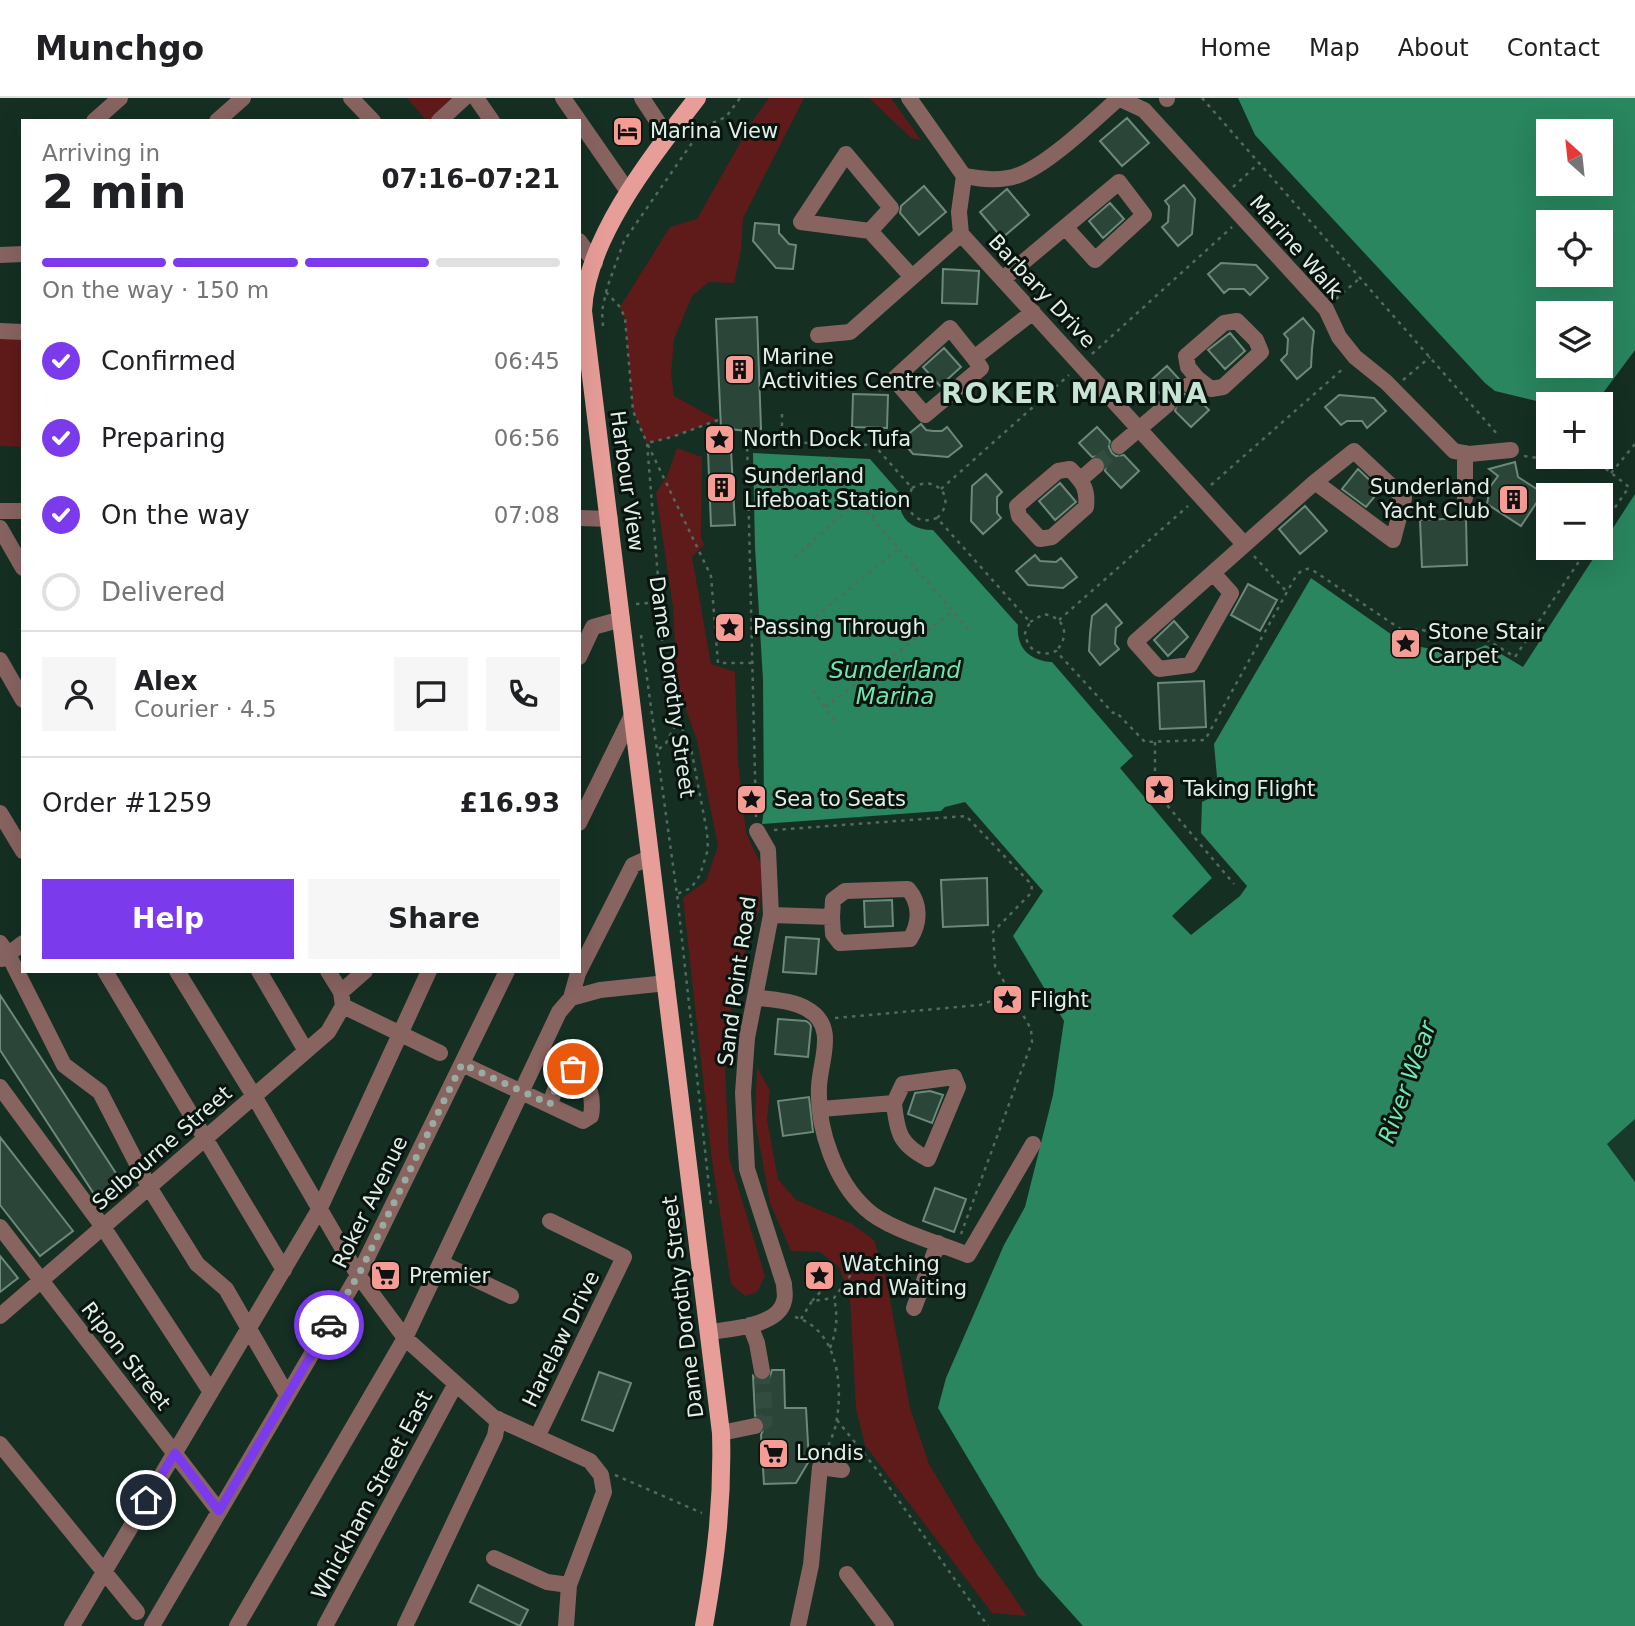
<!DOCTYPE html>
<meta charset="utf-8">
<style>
:root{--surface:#fff;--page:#f6f6f6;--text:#202124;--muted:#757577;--line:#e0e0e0;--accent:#7c3aed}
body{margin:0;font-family:"DejaVu Sans",sans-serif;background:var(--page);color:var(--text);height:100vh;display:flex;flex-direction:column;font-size:26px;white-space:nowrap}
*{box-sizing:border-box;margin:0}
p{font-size:23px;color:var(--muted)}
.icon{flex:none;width:38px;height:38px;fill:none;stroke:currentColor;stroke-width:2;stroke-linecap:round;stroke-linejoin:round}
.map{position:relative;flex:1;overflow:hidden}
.drawer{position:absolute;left:21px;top:21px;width:560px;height:854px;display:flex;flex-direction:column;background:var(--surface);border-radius:0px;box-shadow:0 7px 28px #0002}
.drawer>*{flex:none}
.needle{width:46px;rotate:333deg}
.controls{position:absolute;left:1536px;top:21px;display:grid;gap:14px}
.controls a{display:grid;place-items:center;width:77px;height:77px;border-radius:0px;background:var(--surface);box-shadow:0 7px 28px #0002;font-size:35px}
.pin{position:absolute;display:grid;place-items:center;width:60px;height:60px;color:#fff;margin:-30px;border:4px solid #fff;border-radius:50%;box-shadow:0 2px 7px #0007}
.courier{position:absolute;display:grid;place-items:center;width:70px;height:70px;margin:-35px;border:5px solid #7c3aed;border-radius:50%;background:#fff;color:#222;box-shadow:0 2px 9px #0007}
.headline em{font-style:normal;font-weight:700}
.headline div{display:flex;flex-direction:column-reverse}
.headline{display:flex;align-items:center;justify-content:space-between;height:119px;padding:0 21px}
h1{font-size:46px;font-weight:700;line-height:52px}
.bar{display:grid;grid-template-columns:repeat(4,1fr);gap:10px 7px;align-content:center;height:84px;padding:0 21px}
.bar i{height:9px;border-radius:5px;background:var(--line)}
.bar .on{background:var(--accent)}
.bar p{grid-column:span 4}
.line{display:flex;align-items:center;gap:18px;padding:0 21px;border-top:2px solid var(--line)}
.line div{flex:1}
.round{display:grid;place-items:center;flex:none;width:74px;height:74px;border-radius:0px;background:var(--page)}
ol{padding:0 21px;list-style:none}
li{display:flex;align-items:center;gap:21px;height:77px}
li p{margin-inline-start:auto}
li .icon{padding:7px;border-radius:50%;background:var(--accent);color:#fff;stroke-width:4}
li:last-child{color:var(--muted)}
li i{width:38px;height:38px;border:4px solid var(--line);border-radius:50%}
.button{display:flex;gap:14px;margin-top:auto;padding:14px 21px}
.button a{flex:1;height:80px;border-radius:0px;background:var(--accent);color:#fff;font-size:28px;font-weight:700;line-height:80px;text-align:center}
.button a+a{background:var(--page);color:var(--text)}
header{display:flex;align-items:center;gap:42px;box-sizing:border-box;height:98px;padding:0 35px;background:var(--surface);border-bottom:2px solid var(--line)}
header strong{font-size:33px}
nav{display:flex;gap:38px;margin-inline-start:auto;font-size:24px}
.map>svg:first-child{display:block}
.built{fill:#173a2a}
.green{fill:#5f1b1a}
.water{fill:#29865f;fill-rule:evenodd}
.building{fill:#2b4538;stroke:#6d897a;stroke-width:2}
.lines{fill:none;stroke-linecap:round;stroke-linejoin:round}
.minor-tunnel{stroke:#334c40;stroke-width:16;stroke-dasharray:16 8;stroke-linecap:butt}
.path{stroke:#536a5f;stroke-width:2.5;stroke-dasharray:3.5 5;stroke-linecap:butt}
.minor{stroke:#886461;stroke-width:16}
.major{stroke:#e89e98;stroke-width:18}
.done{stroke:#99aca2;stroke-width:7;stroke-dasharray:0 12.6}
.route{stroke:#7c3aed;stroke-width:9}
.labels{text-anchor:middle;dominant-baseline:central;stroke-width:6;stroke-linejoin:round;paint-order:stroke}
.poi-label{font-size:21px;fill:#e0efe7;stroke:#09140f;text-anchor:start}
.street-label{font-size:21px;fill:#e0efe7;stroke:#09140f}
.water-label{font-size:23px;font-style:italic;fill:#6fe7b0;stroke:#09140f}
.district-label{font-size:28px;font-weight:bold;letter-spacing:2px;fill:#c6e4d4;stroke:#09140f}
</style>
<header>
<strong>Munchgo</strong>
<nav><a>Home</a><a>Map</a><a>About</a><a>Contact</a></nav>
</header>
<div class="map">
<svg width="1635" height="1528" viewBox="0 0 1635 1528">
<rect width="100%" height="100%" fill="#152f23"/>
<path class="built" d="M1635 1021V1084L1607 1046Z"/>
<path class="green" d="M407 0H460L439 23H427Z
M769 0H804L743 120 741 152 734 185 709 184 692 198 674 241 671 276 674 298 718 322 672 339 647 345 633 313 625 220 620 209 670 129 697 121 752 24Z
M869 0H891L921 42 911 40Z
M0 239 23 240V349L0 348Z
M677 350 702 359 701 439 704 447 692 459 711 566 735 574 738 664 746 735 762 768 760 810 740 868 724 945 729 1059 765 1178 757 1194 745 1198 731 1186 712 1062 683 800 706 783 718 748 697 643 677 585 673 509 656 395 667 378Z
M757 969 770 993 767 1022 778 1081 796 1102 852 1126 874 1142 886 1180 910 1310 929 1366 975 1443 1027 1518 992 1515 865 1347 856 1311 850 1200 839 1169 820 1154 791 1153 770 1105 755 1022Z"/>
<path class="water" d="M1238 0H1635V252L1603 295 1595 301 1582 306H1549L1495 293 1485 285 1255 37ZM1549 33H1601V86H1549ZM1549 124H1601V177H1549ZM1549 215H1601V268H1549Z
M753 355 870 361 899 394C897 418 909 432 933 432L1018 527C1016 550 1030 563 1052 564L1133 658 1120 670 1212 780 1172 818 1191 837 1240 798 1247 788 1201 735 1202 704 1212 699 1218 690 1214 646 1311 480 1405 546 1448 554H1469L1486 547 1523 569 1635 396V1021L1607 1046 1635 1084V1528H1083L1038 1478 938 1310 946 1280 1004 1147 1025 1109 1053 997 1064 923 1013 838 1043 793 965 704 945 709 941 713 762 726 764 710 763 582 755 449Z"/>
<path class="building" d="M1127 20 1149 45 1122 68 1100 43Z
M1184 87 1195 101 1192 136 1178 148 1162 129 1168 124 1169 108 1165 103Z
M924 88 946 114 919 137 900 115 901 108Z
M1007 91 1029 117 1002 140 980 114Z
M1110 105 1124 121 1103 140 1089 123Z
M755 125 779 127V135L789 146 796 147 793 171 776 170 753 143Z
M1221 165 1256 167 1268 180 1250 197 1244 191H1229L1224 195 1208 176Z
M943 171 979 173 977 206 942 205Z
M757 219 761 331 747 333 721 330 716 221Z
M1303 220 1314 233 1312 251 1311 269 1297 281 1281 262 1287 256 1288 241 1284 236Z
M1230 235 1245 253 1225 271 1208 252Z
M944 250 961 269 940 288 923 269Z
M1167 268 1180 282 1179 288 1182 294 1186 297 1193 296 1209 312 1191 329 1175 313 1177 306 1174 300 1170 297 1162 298 1149 284Z
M853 296 888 297 887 330 852 329Z
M1339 297 1374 300 1386 313 1367 330 1362 323H1347L1341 327 1325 309Z
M921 326 926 332 933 333H942L947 329 962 348 948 359 913 356 901 342Z
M1097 329 1110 343 1109 349 1112 355 1116 358 1124 357 1139 373 1121 390 1105 373 1106 367 1103 361 1099 358 1092 359 1079 345Z
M731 352 735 427 711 428 708 353Z
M1515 364 1518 379 1543 395 1521 428 1487 406 1490 389 1498 378 1489 371Z
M1358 371 1380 392 1366 409 1342 391Z
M986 376 1002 394 997 399V415L1001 420 983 436 971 423 972 388Z
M1060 385 1076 404 1055 422 1039 403Z
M1305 408 1327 433 1300 456 1279 431Z
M1466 420 1467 467 1422 469 1420 422Z
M1035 457 1040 463 1056 464 1061 460 1077 479 1063 490 1028 487 1016 473Z
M1248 486 1277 502 1260 533 1231 517Z
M1106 506 1122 525 1116 530 1115 546 1119 551 1100 567 1089 553 1090 536 1092 518Z
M1174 523 1188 539 1168 558 1154 542Z
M1204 583 1206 629 1160 631 1158 585Z
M987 780 988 827 943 829 941 782Z
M892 802 893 828 865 829 864 803Z
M786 839 819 841 816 876 783 874Z
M0 897 121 1083 96 1099 0 952Z
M778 921 806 923 809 925 811 928 808 959 775 956Z
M930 993 943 997 932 1025 908 1016 915 995Z
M809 999 813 1034 783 1038 778 1003Z
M0 1039 73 1133 40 1158 0 1107Z
M935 1090 966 1101 954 1134 923 1123Z
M0 1158 18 1180 0 1194Z
M772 1272H784L785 1310H806L809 1363 796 1385 764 1386 761 1337 765 1327 762 1321 755 1318 753 1278 758 1283H765L769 1281Z
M599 1274 631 1285 613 1333 582 1322Z
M478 1487 528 1512 520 1528 470 1504Z"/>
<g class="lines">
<path class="minor-tunnel" d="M1167 307 1189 287
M1096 368 1119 348
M755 1328 765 1323 762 1273"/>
<path class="path" d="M1202 0 1498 337
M1233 89 1259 65
M606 194 620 209 625 220 633 313 647 345 660 504
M1336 201 1360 180
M603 228 602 213 607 190 624 143 703 29 726 19 740 0
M1092 256 1232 129
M1403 282 1430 259
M782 316V344
M718 322 672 339 647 345 711 478 718 565H752
M1524 358 1569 365 1596 363 1629 389 1601 430
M829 359 877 415 872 419
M1611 375 1635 346
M1211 387 1345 269
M768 388 843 386 969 532
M912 390C936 375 958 401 937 420
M941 391 1069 277
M1254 458 1287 494
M795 459 858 403
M636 506 660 504 665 585 670 604 691 650 707 734 708 751 700 777 691 790 677 796
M816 519 899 450
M1059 522 1188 408
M1030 524 1044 516C1066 520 1070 538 1056 553
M641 537 677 796 711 1107
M813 592 837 627
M825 609 953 513
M1155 644V693L1234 786
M659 651 666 645 678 622
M756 719 747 343 874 347 912 390 907 404C911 420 921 426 937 420L1030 524 1025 535C1027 552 1040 560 1056 553L1113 615 1116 614 1145 644 1205 642 1287 494C1293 484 1298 469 1311 471L1405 534C1417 530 1421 532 1433 534 1445 536 1456 534 1468 530L1515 559 1588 450
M774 732 966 718 1032 787 1031 795 993 834 995 868 1031 931 1032 944 961 1136
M835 920 980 907 1011 896
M812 1203 824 1190 830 1179 824 1168 818 1169
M795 1219C836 1231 843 1283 837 1320 836 1332 829 1345 825 1356
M801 1221 812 1203 834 1200 852 1175 914 1165
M830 1250C837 1233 838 1218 834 1200
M837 1322 877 1372 988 1528
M615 1377 702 1415"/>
<path class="minor" d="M351 0 373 23
M476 0 492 23
M563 0 579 23
M642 0 667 38
M909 0 964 78C982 81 1001 84 1019 77 1049 66 1094 22 1119 0
M1118 0 1144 12 1326 211 1339 239 1355 259 1386 284 1454 353 1469 356 1511 352
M1167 0V1
M94 23 120 0
M217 23 243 0
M439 23 464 0
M579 23 629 95
M964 78 959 114 961 136 1244 446
M870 133 891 110 846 56 801 124 870 133 912 179
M579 143 595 165
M0 157 23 156
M1003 181 1119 84 1144 117 1095 162 1065 129
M0 233 23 234
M818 237 850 234 961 136
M974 260 950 230 894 281 925 317 981 270 974 260 1033 214
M1189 287 1197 280 1188 269 1186 258 1224 225 1237 223 1256 242 1261 254 1223 289 1211 291 1197 280
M1119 348 1167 307
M1465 355V400
M1070 371C1083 384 1088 391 1086 409L1052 439 1040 441 1019 418 1017 408 1058 373Z
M1081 381 1096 368
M0 413H23
M579 420 610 421
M0 430 23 470
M1213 475 1231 495 1190 567 1159 571 1135 544 1315 384 1354 353 1404 400 1393 442 1315 384
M579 559 593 529 622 521
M0 562 23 602
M0 715 23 753
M579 725 633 615
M771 817 832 819 833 802 845 793 908 791C921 806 920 825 910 841L840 845 833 836 832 819
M0 845 8 856 64 967 100 994 149 1089 197 1166 226 1191 287 1297
M2 861 23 845
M105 873 284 1172
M177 873 254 998 358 1177 405 1240 493 1319 590 1363 601 1377 604 1394 569 1487 566 1528
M259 873 306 953
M328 873 341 894 343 908
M341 894 365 873
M755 899C771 902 792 902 807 911 838 928 820 962 819 989 817 1030 835 1083 866 1111 887 1131 939 1145 968 1157L1033 1046
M571 900 578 875 633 767 651 759
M343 908 440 955
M462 966 583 1023 591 1018C594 1002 590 988 582 974L573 971C558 977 555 992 550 1006
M0 989 103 1129 211 1294
M821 1011 894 1005 903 986 954 979 958 989 928 1061C900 1047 897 1035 894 1005
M0 1129 219 1413
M441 1165 511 1198
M914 1210 938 1145
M0 1218 328 934 343 908
M750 1227 757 1245 762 1273
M710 1234C730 1231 779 1228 784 1203 786 1198 784 1191 784 1186L747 1071 743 995 747 940 771 817 768 752 757 733
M721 1335 755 1328
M537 1339 624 1159 550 1123
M0 1346 137 1514
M494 1460 547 1484 569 1487
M847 1476 886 1528
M72 1528 320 1110 429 873
M152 1528 361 1172 507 873
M237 1528 405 1240 559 914 571 900 600 892 667 885
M325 1528 455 1287
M405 1528 495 1338 498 1321
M798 1528 811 1467 820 1369 842 1372"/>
<path class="major" d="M697 0C653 57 586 140 583 213L721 1335C723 1402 716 1461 704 1528"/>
</g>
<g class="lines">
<path class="done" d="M329 1227 361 1172 462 966 550 1006C555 992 558 977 573 971"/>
<path class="route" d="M146 1402 175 1355 219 1413 329 1227"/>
</g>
<defs>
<symbol id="hotel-square" viewBox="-11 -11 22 22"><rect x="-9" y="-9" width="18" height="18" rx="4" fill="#f59c95" stroke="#09140f"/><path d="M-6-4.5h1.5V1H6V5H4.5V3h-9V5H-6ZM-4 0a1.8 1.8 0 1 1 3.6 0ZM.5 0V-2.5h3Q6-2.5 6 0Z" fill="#111"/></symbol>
<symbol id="building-square" viewBox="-11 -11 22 22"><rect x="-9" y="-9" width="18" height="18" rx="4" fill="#f59c95" stroke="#09140f"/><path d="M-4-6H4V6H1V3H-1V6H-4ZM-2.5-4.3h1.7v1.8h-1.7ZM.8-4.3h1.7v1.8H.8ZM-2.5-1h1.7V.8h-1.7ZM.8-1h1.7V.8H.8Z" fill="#111"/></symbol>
<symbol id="sight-square" viewBox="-11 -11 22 22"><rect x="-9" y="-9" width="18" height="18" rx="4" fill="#f59c95" stroke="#09140f"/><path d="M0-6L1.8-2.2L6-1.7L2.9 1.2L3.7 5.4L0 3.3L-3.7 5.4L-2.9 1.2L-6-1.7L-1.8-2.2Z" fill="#111"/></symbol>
<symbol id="supermarket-square" viewBox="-11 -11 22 22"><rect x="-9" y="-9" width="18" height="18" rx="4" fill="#f59c95" stroke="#09140f"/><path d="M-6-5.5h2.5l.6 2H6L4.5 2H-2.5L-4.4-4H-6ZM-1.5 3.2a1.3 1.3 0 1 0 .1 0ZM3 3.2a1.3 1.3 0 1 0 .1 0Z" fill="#111"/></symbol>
</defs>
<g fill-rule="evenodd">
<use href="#hotel-square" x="610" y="16" width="35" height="35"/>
<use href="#building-square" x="722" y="254" width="35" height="35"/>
<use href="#sight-square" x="702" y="324" width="35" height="35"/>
<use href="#building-square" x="704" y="372" width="35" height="35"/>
<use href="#building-square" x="1496" y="384" width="35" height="35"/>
<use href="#sight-square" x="712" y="512" width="35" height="35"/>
<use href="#sight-square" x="1388" y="528" width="35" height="35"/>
<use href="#sight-square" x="1142" y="674" width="35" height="35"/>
<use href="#sight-square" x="734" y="684" width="35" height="35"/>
<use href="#sight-square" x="990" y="884" width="35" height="35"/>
<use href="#supermarket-square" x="368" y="1160" width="35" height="35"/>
<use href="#sight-square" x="802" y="1160" width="35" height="35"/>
<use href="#supermarket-square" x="756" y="1338" width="35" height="35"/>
</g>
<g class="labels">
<g class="poi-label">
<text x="650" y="33">Marina View</text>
<text x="762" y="259">Marine<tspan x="762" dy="24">Activities Centre</tspan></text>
<text x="743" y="341">North Dock Tufa</text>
<text x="744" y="378">Sunderland<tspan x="744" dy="24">Lifeboat Station</tspan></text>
<text x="1490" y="389" text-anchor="end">Sunderland<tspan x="1490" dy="24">Yacht Club</tspan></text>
<text x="753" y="529">Passing Through</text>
<text x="1428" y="534">Stone Stair<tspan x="1428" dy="24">Carpet</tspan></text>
<text x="1183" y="691">Taking Flight</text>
<text x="774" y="701">Sea to Seats</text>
<text x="1030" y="902">Flight</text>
<text x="842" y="1166">Watching<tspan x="842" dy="24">and Waiting</tspan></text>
<text x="409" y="1178">Premier</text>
<text x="796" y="1355">Londis</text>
</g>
<g class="street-label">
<text transform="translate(1296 149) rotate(49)">Marine Walk</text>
<text transform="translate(1042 193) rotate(47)">Barbary Drive</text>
<text transform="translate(627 383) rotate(82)">Harbour View</text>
<text transform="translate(672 589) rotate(82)">Dame Dorothy Street</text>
<text transform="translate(737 883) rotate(-82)">Sand Point Road</text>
<text transform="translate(162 1050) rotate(-41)">Selbourne Street</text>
<text transform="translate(370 1104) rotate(-64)">Roker Avenue</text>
<text transform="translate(683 1209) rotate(-97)">Dame Dorothy Street</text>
<text transform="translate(561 1241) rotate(-64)">Harelaw Drive</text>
<text transform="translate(126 1258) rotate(52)">Ripon Street</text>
<text transform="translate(372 1397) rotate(-62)">Whickham Street East</text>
</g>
<g class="water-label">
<text x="895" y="572">Sunderland<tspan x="895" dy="26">Marina</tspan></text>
<text transform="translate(1407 984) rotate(-70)">River Wear</text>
</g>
<g class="district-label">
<text x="1075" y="295">ROKER MARINA</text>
</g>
</g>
</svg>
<div class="controls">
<a><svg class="needle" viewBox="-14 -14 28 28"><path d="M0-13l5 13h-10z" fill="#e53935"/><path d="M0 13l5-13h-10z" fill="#757577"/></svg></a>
<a><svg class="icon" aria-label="locate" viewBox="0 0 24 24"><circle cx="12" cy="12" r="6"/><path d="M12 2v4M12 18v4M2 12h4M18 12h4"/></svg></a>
<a><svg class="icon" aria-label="layers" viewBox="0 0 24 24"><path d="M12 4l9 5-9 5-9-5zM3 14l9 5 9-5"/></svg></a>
<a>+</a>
<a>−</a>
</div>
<div class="pin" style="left:573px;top:971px;background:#ea580c"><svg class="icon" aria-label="bag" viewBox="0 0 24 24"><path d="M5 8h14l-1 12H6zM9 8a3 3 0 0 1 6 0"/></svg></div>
<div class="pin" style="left:146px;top:1402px;background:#1f2937"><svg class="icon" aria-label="home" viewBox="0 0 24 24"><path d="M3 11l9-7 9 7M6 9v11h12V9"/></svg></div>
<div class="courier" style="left:329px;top:1227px"><svg class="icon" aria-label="car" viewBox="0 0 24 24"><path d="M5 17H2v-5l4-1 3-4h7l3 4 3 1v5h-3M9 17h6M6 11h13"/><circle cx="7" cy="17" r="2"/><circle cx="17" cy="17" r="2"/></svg></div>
<section class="drawer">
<div class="headline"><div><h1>2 min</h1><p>Arriving in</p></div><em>07:16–07:21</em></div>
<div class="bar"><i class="on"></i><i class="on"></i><i class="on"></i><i></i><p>On the way · 150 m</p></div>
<ol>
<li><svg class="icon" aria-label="check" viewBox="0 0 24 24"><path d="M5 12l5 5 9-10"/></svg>Confirmed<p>06:45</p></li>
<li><svg class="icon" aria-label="check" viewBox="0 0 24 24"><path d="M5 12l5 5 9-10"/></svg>Preparing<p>06:56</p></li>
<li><svg class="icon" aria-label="check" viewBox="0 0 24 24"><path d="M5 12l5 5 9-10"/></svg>On the way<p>07:08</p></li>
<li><i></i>Delivered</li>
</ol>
<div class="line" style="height:126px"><a class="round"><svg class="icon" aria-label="person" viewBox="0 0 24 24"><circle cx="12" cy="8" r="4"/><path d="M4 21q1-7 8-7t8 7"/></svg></a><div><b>Alex</b><p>Courier · 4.5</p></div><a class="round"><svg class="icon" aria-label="chat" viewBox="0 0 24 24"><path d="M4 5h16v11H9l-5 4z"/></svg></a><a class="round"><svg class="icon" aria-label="phone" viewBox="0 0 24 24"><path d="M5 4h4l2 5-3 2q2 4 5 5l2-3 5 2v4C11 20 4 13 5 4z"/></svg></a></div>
<div class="line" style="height:91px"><div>Order #1259</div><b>£16.93</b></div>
<div class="button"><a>Help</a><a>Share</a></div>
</section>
</div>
